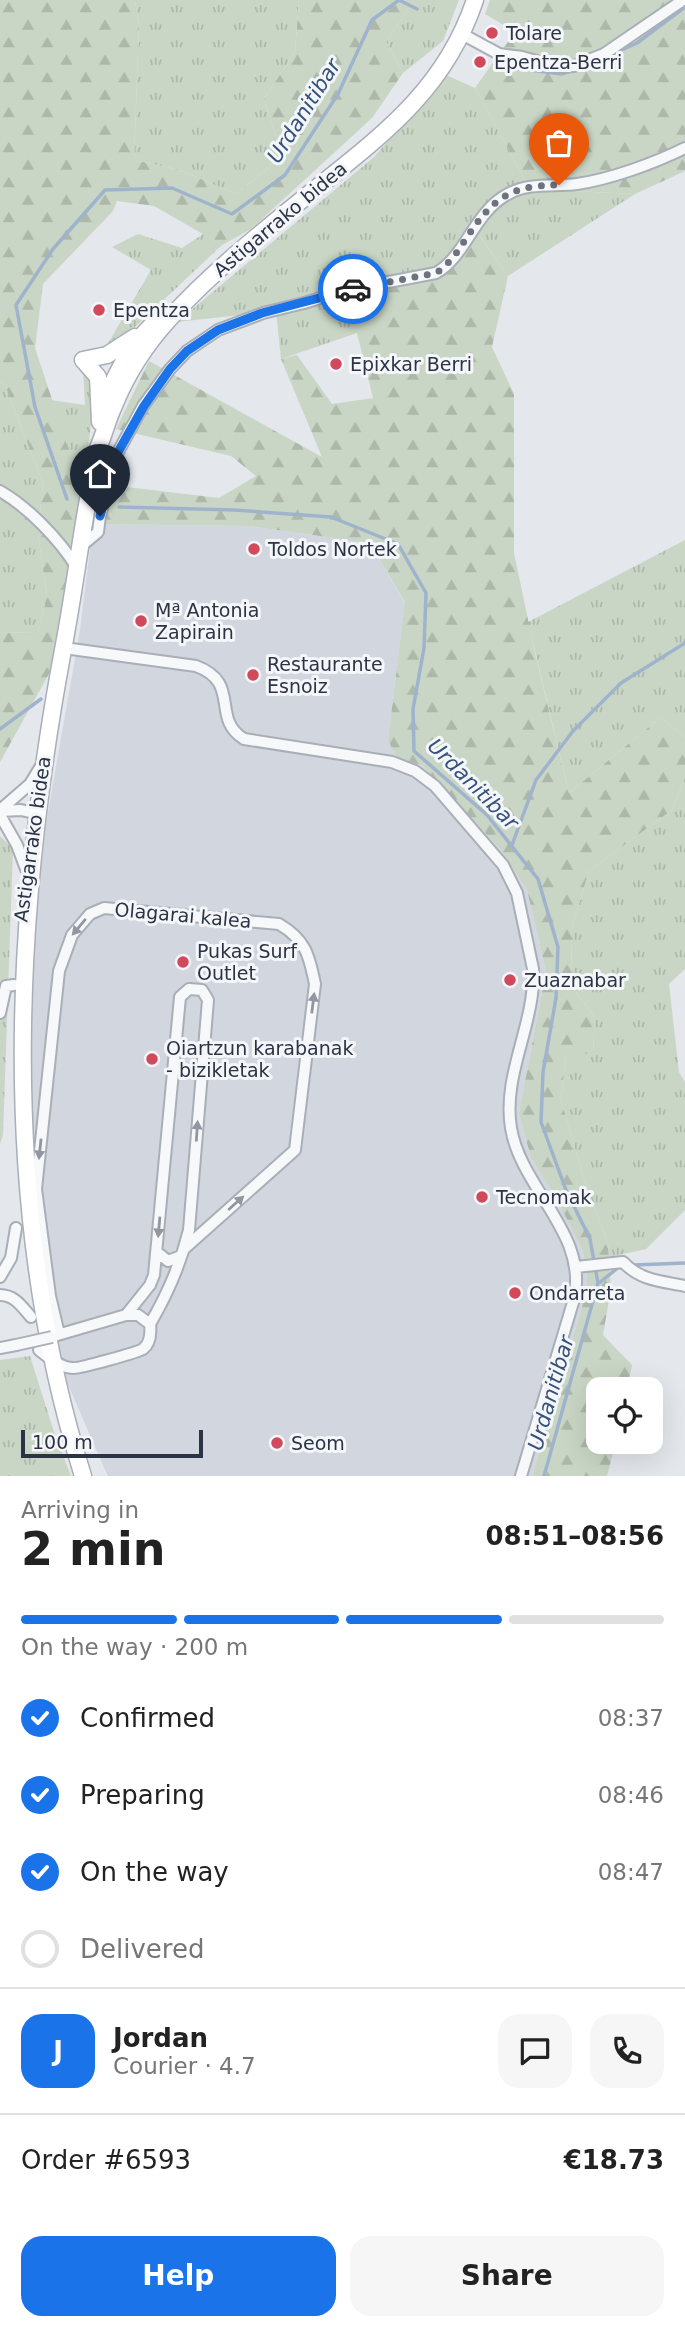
<!DOCTYPE html>
<meta charset="utf-8">
<style>
:root{--surface:#fff;--page:#f6f6f6;--text:#222;--muted:#767676;--line:#e0e0e0;--accent:#1a73e8}
body{margin:0;font-family:"DejaVu Sans",sans-serif;background:var(--page);color:var(--text);height:100vh;display:flex;flex-direction:column;font-size:26px;white-space:nowrap}
*{box-sizing:border-box;margin:0}
p{font-size:23px;color:var(--muted)}
.icon{flex:none;width:38px;height:38px;fill:none;stroke:currentColor;stroke-width:2;stroke-linecap:round;stroke-linejoin:round}
.map{position:relative;height:1476px;overflow:hidden}
.panel{display:flex;flex-direction:column;background:var(--surface);flex:1}
.panel>*{flex:none}
.fabs{position:absolute;left:586px;top:1377px;display:grid;gap:14px}
.fabs a{display:grid;place-items:center;width:77px;height:77px;border-radius:14px;background:var(--surface);box-shadow:0 7px 28px #0002;font-size:35px}
.scale{position:absolute;left:21px;bottom:18px;width:182px;box-sizing:border-box;padding-left:7px;border:4px solid #2b3445;border-top:0;font-size:19px;line-height:24px;white-space:nowrap;color:#2b3445;-webkit-text-stroke:5px #f4f6f9;paint-order:stroke}
.pin{position:absolute;display:grid;place-items:center;width:60px;height:60px;color:#fff;margin:-72px -30px;border-radius:50% 50% 50% 0;rotate:-45deg;box-shadow:0 0 7px #0007}
.pin .icon{rotate:45deg}
.courier{position:absolute;display:grid;place-items:center;width:70px;height:70px;margin:-35px;border:5px solid #1a73e8;border-radius:50%;background:#fff;color:#222;box-shadow:0 2px 9px #0007}
.overview em{font-style:normal;font-weight:700}
.overview div{display:flex;flex-direction:column-reverse}
.overview{display:flex;align-items:center;justify-content:space-between;height:119px;padding:0 21px}
h1{font-size:46px;font-weight:700;line-height:52px}
.bar{display:grid;grid-template-columns:repeat(4,1fr);gap:10px 7px;align-content:center;height:84px;padding:0 21px}
.bar i{height:9px;border-radius:5px;background:var(--line)}
.bar .on{background:var(--accent)}
.bar p{grid-column:span 4}
.line{display:flex;align-items:center;gap:18px;padding:0 21px;border-top:2px solid var(--line)}
.line div{flex:1}
.round{display:grid;place-items:center;flex:none;width:74px;height:74px;border-radius:21px;background:var(--page)}
ol{padding:0 21px;list-style:none}
li{display:flex;align-items:center;gap:21px;height:77px}
li p{margin-inline-start:auto}
li .icon{padding:7px;border-radius:50%;background:var(--accent);color:#fff;stroke-width:4}
li:last-child{color:var(--muted)}
li i{width:38px;height:38px;border:4px solid var(--line);border-radius:50%}
.primary-button{display:flex;gap:14px;margin-top:auto;padding:14px 21px}
.primary-button a{flex:1;height:80px;border-radius:21px;background:var(--accent);color:#fff;font-size:28px;font-weight:700;line-height:80px;text-align:center}
.primary-button a+a{background:var(--page);color:var(--text)}
.map>svg:first-child{display:block}
.built{fill:#d2d6de}
.grass{fill:url(#grass-tufts)}
.forest{fill:url(#forest-firs)}
.lines{fill:none;stroke-linecap:round;stroke-linejoin:round}
.stream{stroke:#9fb4cc;stroke-width:3.5}
.minor-casing{stroke:#a9aeb7;stroke-width:14}
.secondary-casing{stroke:#a9aeb7;stroke-width:19}
.minor{stroke:#f7f8fa;stroke-width:10}
.secondary{stroke:#fff;stroke-width:16}
.minor-bridge-casing{stroke:#a9aeb7;stroke-width:14;stroke-linecap:butt}
.minor-bridge{stroke:#f7f8fa;stroke-width:10}
.oneway{fill:#9196a0}
.done{stroke:#6c737f;stroke-width:7;stroke-dasharray:0 12.6}
.route{stroke:#1a73e8;stroke-width:9}
.poi-dot{fill:#d1495b;stroke:#f4f6f9;stroke-width:2.5}
.labels{text-anchor:middle;dominant-baseline:central;stroke-width:6;stroke-linejoin:round;paint-order:stroke}
.poi-label{font-size:19px;fill:#2b3445;stroke:#f4f6f9;text-anchor:start}
.street-label{font-size:19px;fill:#2b3445;stroke:#f4f6f9}
.water-label{font-size:21px;font-style:italic;fill:#34527a;stroke:#f4f6f9}
</style>
<div class="map">
<svg width="685" height="1476" viewBox="0 0 685 1476">
<defs>
<pattern id="grass-tufts" width="24" height="20" patternUnits="userSpaceOnUse" patternTransform="scale(1.75)"><rect width="24" height="20" fill="#c9d6c5"/><path d="M3 7l-1-3M5 7V3M7 7l1-3M15 17l-1-3M17 17v-4M19 17l1-3" fill="none" stroke="#adb8ab"/></pattern>
<pattern id="forest-firs" width="22" height="20" patternUnits="userSpaceOnUse" patternTransform="scale(1.75)"><rect width="22" height="20" fill="#c9d6c5"/><path d="M5 1l3.5 6h-7zM16 11l3.5 6h-7z" fill="#adb8ab"/></pattern>
</defs>
<rect width="100%" height="100%" fill="#e4e7ec"/>
<path class="built" d="M93 524 249 526 370 543 405 603 388 740 396 757 423 766 501 850 527 890 546 971 519 1113 531 1158 555 1195 582 1249 587 1272V1290L532 1476H108L106 1472 53 1350 44 1285 22 1204V1081L34 939 46 824 80 630Z"/>
<path class="grass" d="M135 0H299L295 52 264 99 282 157 236 194 180 170 134 160 139 26Z
M413 0H459L443 41 403 73 386 42 411 5Z
M446 75 475 88 530 189 635 194 508 276 472 225 440 269 392 285 357 333 281 359 276 311 177 322 374 157Z
M138 234 182 248 203 234 222 245 122 339 104 350 151 270 112 247Z
M83 369 93 377 95 396 84 476 78 478 50 400 85 405Z
M0 382 5 385 43 483 38 534 47 596 38 632 0 633Z
M685 540V738L661 717 569 793 528 622Z
M685 777V969L669 984 679 1072 685 1082V1210L646 1249 609 1257 608 1244 583 1176 561 1100 566 1055 593 1052 595 1017 571 986 572 927 589 871 672 810Z
M0 836 13 849 3 1135 0 1144Z
M30 1356 54 1432 71 1476H0V1360Z"/>
<path class="forest" d="M0 0H135L139 26 134 160 180 170 236 194 282 157 264 99 295 52 299 0H413L411 5 386 42 403 73 372 118 251 229 222 245 154 206 117 201 113 211 43 284 35 348 78 478V529L50 672 0 762V633L38 632 47 596 38 534 43 483 5 385 0 382Z
M490 0H685V171L635 194 530 189 475 88 515 32 485 14Z
M472 225 508 276 492 347 514 394V553L535 653 569 793 661 717 685 738V777L672 810 589 871 572 927 571 986 595 1017 593 1053 566 1056 561 1100 583 1176 608 1244 611 1288 603 1335 632 1365 627 1389 598 1390V1442H616L607 1476H532L587 1290V1272L582 1249 555 1196 531 1158 519 1113 546 971 527 890 501 850 423 766 396 757 388 740 405 602 370 543 249 526 93 524 101 484 219 498 256 476 231 456 116 429 149 361 322 457 281 359 297 355 332 404 373 398 357 333 392 285 440 269Z"/>
<g class="lines">
<path class="stream" d="M399 0 417 9
M589 65 637 43 685 7
M508 67 561 74 571 71
M67 499 35 407 16 305 53 249 105 190 172 188 232 214 285 175 338 94 372 20 399 0
M119 507 234 510 331 517 398 544 426 593 424 648 413 709 414 751 487 815 538 879 558 947 556 998 543 1072 541 1122 566 1190 590 1239 598 1283 544 1476
M0 729 41 699
M512 845 536 780 573 731 621 683 685 643
M634 1265 685 1263
M599 1283 619 1267"/>
<defs>
<path id="minor" d="M462 34 499 54 522 57 558 67 574 66 604 54 683 0
M0 491C28 507 60 540 77 568
M80 547 98 532 100 516 117 454 143 406 170 369 187 351 218 330 263 313 304 303 346 290 436 273C467 255 473 213 508 194 530 182 554 187 577 184 611 179 655 163 685 148
M64 648 196 666C242 683 210 718 244 739L392 762 415 771 435 786 503 865 517 893 533 969C536 1023 502 1074 511 1128 521 1189 589 1234 574 1299L521 1476
M0 810 30 784 41 766
M0 811 21 810 34 813
M0 815 17 845 26 869
M0 1013 6 986 14 985
M157 1252 168 1261 181 1256
M576 1267 623 1262C641 1281 661 1281 685 1286
M0 1277 11 1258 16 1228
M0 1295C15 1295 22 1307 31 1317
M126 1315 150 1285 154 1275 180 997 189 989 202 990 208 1000 189 1230C181 1263 167 1295 150 1324
M59 1334 50 1296 36 1189 59 971 72 935 90 914 104 908 279 924C306 940 309 955 315 984L295 1150 185 1248
M0 1348 16 1345
M39 1350C48 1357 61 1368 73 1368 78 1369 139 1352 143 1349 151 1343 151 1333 150 1324L138 1315H126L54 1336"/>
<path id="secondary" d="M83 360 107 355 135 337
M83 360 98 377 100 422
M105 401C117 371 131 345 154 323
M83 1476C0 1213 12 923 63 650 76 583 83 515 98 448 104 435 107 421 113 408 126 375 146 344 170 318 210 274 258 235 304 198 377 139 444 93 475 0"/>
</defs>
<use href="#minor" class="minor-casing"/>
<use href="#secondary" class="secondary-casing"/>
<use href="#minor" class="minor"/>
<use href="#secondary" class="secondary"/>
<defs>
<path id="minor-bridge" d="M16 1345 52 1337"/>
</defs>
<use href="#minor-bridge" class="minor-bridge-casing"/>
<use href="#minor-bridge" class="minor-bridge"/>
</g>
<defs><path id="oneway-solid" d="M-6-.8H1V-3.2L6.5 0L1 3.2V.8H-6Z" transform="scale(1.75)"/></defs>
<g class="oneway">
<use href="#oneway-solid" transform="translate(79 927) rotate(130)"/>
<use href="#oneway-solid" transform="translate(313 1003) rotate(-83)"/>
<use href="#oneway-solid" transform="translate(197 1131) rotate(-86)"/>
<use href="#oneway-solid" transform="translate(40 1149) rotate(96)"/>
<use href="#oneway-solid" transform="translate(236 1203) rotate(-42)"/>
<use href="#oneway-solid" transform="translate(159 1227) rotate(95)"/>
</g>
<g class="lines">
<path class="done" d="M353 289 436 273C448 265 458 252 465 240 492 199 509 185 559 185"/>
<path class="route" d="M100 516 117 454 144 406 170 369 187 351 218 330 262 313 353 289"/>
</g>
<g class="poi-dot">
<circle cx="492" cy="33" r="7"/>
<circle cx="480" cy="62" r="7"/>
<circle cx="99" cy="310" r="7"/>
<circle cx="336" cy="364" r="7"/>
<circle cx="254" cy="549" r="7"/>
<circle cx="141" cy="621" r="7"/>
<circle cx="253" cy="675" r="7"/>
<circle cx="183" cy="962" r="7"/>
<circle cx="510" cy="980" r="7"/>
<circle cx="152" cy="1059" r="7"/>
<circle cx="482" cy="1197" r="7"/>
<circle cx="515" cy="1293" r="7"/>
<circle cx="277" cy="1443" r="7"/>
</g>
<g class="labels">
<g class="poi-label">
<text x="506" y="33">Tolare</text>
<text x="494" y="62">Epentza-Berri</text>
<text x="113" y="310">Epentza</text>
<text x="350" y="364">Epixkar Berri</text>
<text x="268" y="549">Toldos Nortek</text>
<text x="155" y="610">Mª Antonia<tspan x="155" dy="22">Zapirain</tspan></text>
<text x="267" y="664">Restaurante<tspan x="267" dy="22">Esnoiz</tspan></text>
<text x="197" y="951">Pukas Surf<tspan x="197" dy="22">Outlet</tspan></text>
<text x="524" y="980">Zuaznabar</text>
<text x="166" y="1048">Oiartzun karabanak<tspan x="166" dy="22">- bizikletak</tspan></text>
<text x="496" y="1197">Tecnomak</text>
<text x="529" y="1293">Ondarreta</text>
<text x="291" y="1443">Seom</text>
</g>
<g class="street-label">
<text transform="translate(280 219) rotate(-40)">Astigarrako bidea</text>
<text transform="translate(32 839) rotate(-82)">Astigarrako bidea</text>
<text transform="translate(183 915) rotate(5)">Olagarai kalea</text>
</g>
<g class="water-label">
<text transform="translate(304 111) rotate(-58)">Urdanitibar</text>
<text transform="translate(473 784) rotate(45)">Urdanitibar</text>
<text transform="translate(551 1393) rotate(-74)">Urdanitibar</text>
</g>
</g>
</svg>
<div class="fabs">
<a><svg class="icon" aria-label="locate" viewBox="0 0 24 24"><circle cx="12" cy="12" r="6"/><path d="M12 2v4M12 18v4M2 12h4M18 12h4"/></svg></a>
</div>
<div class="scale">100 m</div>
<div class="pin" style="left:559px;top:185px;background:#ea580c"><svg class="icon" aria-label="bag" viewBox="0 0 24 24"><path d="M5 8h14l-1 12H6zM9 8a3 3 0 0 1 6 0"/></svg></div>
<div class="pin" style="left:100px;top:516px;background:#1f2937"><svg class="icon" aria-label="home" viewBox="0 0 24 24"><path d="M3 11l9-7 9 7M6 9v11h12V9"/></svg></div>
<div class="courier" style="left:353px;top:289px"><svg class="icon" aria-label="car" viewBox="0 0 24 24"><path d="M5 17H2v-5l4-1 3-4h7l3 4 3 1v5h-3M9 17h6M6 11h13"/><circle cx="7" cy="17" r="2"/><circle cx="17" cy="17" r="2"/></svg></div>
</div>
<section class="panel">
<div class="overview"><div><h1>2 min</h1><p>Arriving in</p></div><em>08:51–08:56</em></div>
<div class="bar"><i class="on"></i><i class="on"></i><i class="on"></i><i></i><p>On the way · 200 m</p></div>
<ol>
<li><svg class="icon" aria-label="check" viewBox="0 0 24 24"><path d="M5 12l5 5 9-10"/></svg>Confirmed<p>08:37</p></li>
<li><svg class="icon" aria-label="check" viewBox="0 0 24 24"><path d="M5 12l5 5 9-10"/></svg>Preparing<p>08:46</p></li>
<li><svg class="icon" aria-label="check" viewBox="0 0 24 24"><path d="M5 12l5 5 9-10"/></svg>On the way<p>08:47</p></li>
<li><i></i>Delivered</li>
</ol>
<div class="line" style="height:126px"><b class="round" style="background:var(--accent);color:#fff">J</b><div><b>Jordan</b><p>Courier · 4.7</p></div><a class="round"><svg class="icon" aria-label="chat" viewBox="0 0 24 24"><path d="M4 5h16v11H9l-5 4z"/></svg></a><a class="round"><svg class="icon" aria-label="phone" viewBox="0 0 24 24"><path d="M5 4h4l2 5-3 2q2 4 5 5l2-3 5 2v4C11 20 4 13 5 4z"/></svg></a></div>
<div class="line" style="height:91px"><div>Order #6593</div><b>€18.73</b></div>
<div class="primary-button"><a>Help</a><a>Share</a></div>
</section>
